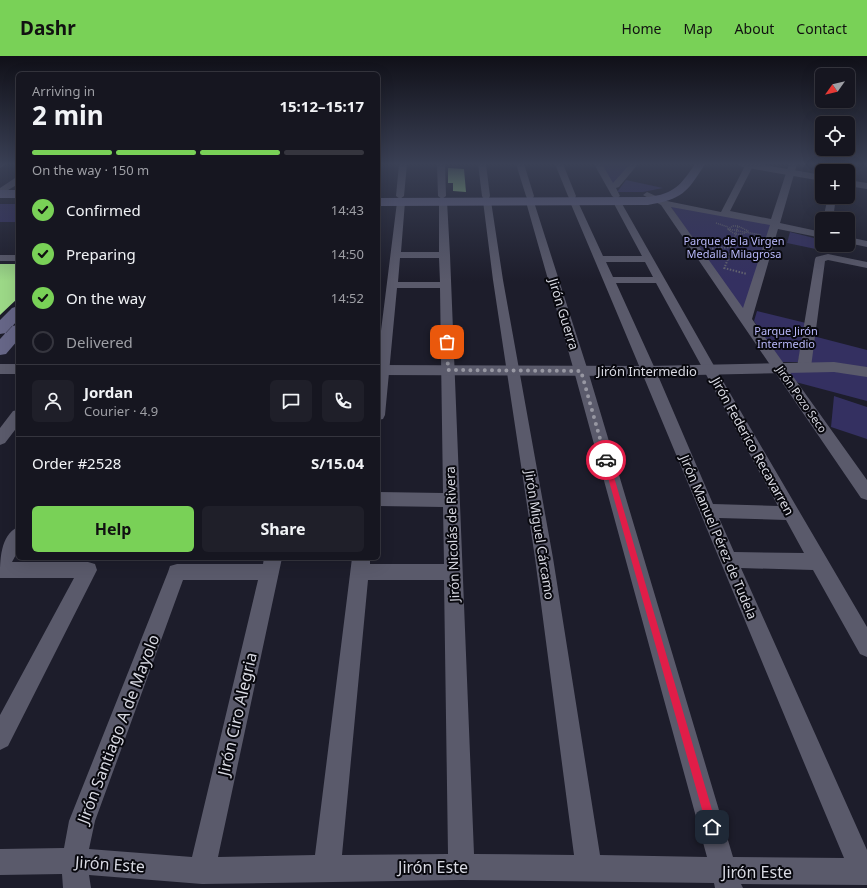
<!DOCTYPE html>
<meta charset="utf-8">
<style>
:root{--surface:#161620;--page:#1f1f29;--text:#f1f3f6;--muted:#9e9fa5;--line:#35353e;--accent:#79d157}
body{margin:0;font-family:"Noto Sans",sans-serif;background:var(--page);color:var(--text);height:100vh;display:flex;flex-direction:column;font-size:15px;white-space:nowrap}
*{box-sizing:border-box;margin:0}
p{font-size:13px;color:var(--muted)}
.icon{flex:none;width:22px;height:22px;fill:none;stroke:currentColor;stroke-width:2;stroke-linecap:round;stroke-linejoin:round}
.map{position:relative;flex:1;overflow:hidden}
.drawer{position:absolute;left:16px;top:16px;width:364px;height:488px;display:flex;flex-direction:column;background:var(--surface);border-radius:6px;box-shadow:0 4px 16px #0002,0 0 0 1px var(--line)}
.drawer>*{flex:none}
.needle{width:26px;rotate:236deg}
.tools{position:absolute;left:815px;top:12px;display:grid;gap:8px}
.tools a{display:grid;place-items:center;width:40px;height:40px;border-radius:6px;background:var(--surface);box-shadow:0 4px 16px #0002,0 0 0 1px var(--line);font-size:20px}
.pin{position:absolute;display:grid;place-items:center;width:34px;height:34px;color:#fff;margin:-17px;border-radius:8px;box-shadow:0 2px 6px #0006}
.courier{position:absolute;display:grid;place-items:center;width:40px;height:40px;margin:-20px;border:3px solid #e11d48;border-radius:50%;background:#fff;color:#222;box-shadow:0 1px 5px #0007}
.headline em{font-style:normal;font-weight:700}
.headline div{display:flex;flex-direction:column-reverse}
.headline{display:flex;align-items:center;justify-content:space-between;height:68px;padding:0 16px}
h1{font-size:26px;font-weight:700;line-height:30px}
.bar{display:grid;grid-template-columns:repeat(4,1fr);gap:6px 4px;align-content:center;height:48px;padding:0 16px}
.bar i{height:5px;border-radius:3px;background:var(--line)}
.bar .on{background:var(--accent)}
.bar p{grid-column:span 4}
.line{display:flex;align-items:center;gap:10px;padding:0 16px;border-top:1px solid var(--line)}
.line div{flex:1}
.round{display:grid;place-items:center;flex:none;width:42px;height:42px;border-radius:6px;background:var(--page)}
ol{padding:0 16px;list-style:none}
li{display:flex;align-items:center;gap:12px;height:44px}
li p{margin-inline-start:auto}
li .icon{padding:4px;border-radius:50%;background:var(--accent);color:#111;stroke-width:4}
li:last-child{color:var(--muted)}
li i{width:22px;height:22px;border:2px solid var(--line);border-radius:50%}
.primary-button{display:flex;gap:8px;margin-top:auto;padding:8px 16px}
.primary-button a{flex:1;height:46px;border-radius:6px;background:var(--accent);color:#111;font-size:16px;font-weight:700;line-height:46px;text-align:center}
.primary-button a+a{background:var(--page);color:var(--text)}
header{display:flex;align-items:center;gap:24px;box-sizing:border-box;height:56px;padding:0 20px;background:var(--accent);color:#111}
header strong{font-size:19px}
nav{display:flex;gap:22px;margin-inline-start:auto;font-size:14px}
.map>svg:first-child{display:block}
.green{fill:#343061}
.building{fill:#9cd887}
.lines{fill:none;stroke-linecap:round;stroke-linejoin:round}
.path-far1{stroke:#656571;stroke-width:1.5;stroke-dasharray:1 1;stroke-linecap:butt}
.path{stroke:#656571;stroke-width:2;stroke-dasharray:1.5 1.5;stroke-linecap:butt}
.minor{fill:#5a5a6b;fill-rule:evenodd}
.tertiary{fill:#5a5a6b;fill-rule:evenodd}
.secondary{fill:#666687;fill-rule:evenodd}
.route{fill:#e11d48}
.done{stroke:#9797a2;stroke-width:4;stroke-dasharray:0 7.2}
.labels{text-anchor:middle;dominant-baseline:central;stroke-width:4;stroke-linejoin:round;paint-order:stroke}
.far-park-label{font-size:11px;fill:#b9b9fb;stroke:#08080e}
.far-street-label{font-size:11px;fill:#d8d9e2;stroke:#08080e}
.street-label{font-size:13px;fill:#d8d9e2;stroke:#08080e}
.near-street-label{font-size:16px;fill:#d8d9e2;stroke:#08080e}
</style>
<header>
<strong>Dashr</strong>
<nav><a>Home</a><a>Map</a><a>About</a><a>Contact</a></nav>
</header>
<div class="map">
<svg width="867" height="832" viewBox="0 0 867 832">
<rect width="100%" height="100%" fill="#1d1d2b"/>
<path class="green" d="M601 108H631L614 127H612Z
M626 124 663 132 643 136H617Z
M0 148H18V166H0Z
M669 148 772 168 743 259Z
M790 176 822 184V189H831L830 196 787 187Z
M757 255 806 267 798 306H781L754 265Z
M813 280 867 294V313L807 309Z
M817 314 867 319V345L788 324 786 316Z
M834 340 867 351V383L831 371Z"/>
<path class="building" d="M448 112 464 113 466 136 453 135V127H448Z
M0 208H18V242L0 259Z"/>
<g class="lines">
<path class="path-far1" d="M716 167 728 171
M733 170H738L748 175C741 180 734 179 728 173Z
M728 173 761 179
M732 191 738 170"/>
<path class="path" d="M709 193 732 191
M724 212 747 218
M724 213 733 190"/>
<path class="minor" d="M0 108H7L0 112Z
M399 108H407L404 140 400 143 396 140Z
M437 108H445L446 140 442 143 438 140Z
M478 108H486L490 140 489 142H483L482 140Z
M516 108H524L534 140 533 142H527L526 140Z
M555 108H563L576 140 575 142H569L568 140Z
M594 108H602L613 127 630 108H638L619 131 616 132 620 140 616 143 612 140Z
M746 108H754L730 155 771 163 789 108H797L780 167 822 176V182L778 173 752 263 867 424V444L861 442 661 149 643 139 647 136 667 145 721 156ZM671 151 770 169 743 252Z
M833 108H841L840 115H832Z
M15 122H18V128L0 139V132Z
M828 141H836L833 163H823Z
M443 142 447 145 450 199 474 798 574 799 535 502 493 224 483 145 487 142 491 145 503 224 553 502 600 799 707 801 574 315 526 146 530 143 534 146 588 315 733 801 844 802C752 584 663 364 570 146L574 143 578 146 603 200H642L613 146 617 143 621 146 717 315 867 571V601L860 598 813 514 741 512 867 794V829L741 828 743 832H715L714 827 461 824 202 828 89 819 91 832H63L62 818 0 819V793L64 792 69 765 168 516 170 510 177 508H263L264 502H282L218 801 315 799 352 502H370V508H444L443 451 378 450V436L443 437 440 232H397L385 359 383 363 378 364V299L397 146 401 143 405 146 401 196H439V145ZM400 202H439L440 226H398ZM606 206H645L653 221H613ZM616 227H656L778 450 713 448 656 315ZM719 462 786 464 804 497 734 496ZM183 524H258L192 801 89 793 95 765ZM368 524H444L448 798 342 799Z
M848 181 867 185V191L848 187Z
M828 198 867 206V212L828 204 825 205 811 311 809 314 804 315 799 314 797 311 815 203 816 201Z
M0 199H18V205H0Z
M18 354V370L5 387 0 389V372L13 355Z
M18 471V495L12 506H88L95 508 97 514 8 690 0 694V659L74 522H0C0 505 0 479 18 471Z"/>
<path class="tertiary" d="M738 108H759L822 119V125L742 111Z
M848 124 867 127V133L848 130Z
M834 306 867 311V321L834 316 649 320 378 319V309L649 310Z
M0 308H18V318H0Z"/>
<path class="secondary" d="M695 108H705C687 137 682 143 648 149L378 150V142L648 141C674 138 681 129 695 108Z
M0 134H18V142H0Z
M18 250V264L6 277 0 278V264L12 252Z
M18 269V284L6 298 0 299V283L12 270Z"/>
</g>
<linearGradient id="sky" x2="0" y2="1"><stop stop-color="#101018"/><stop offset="0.48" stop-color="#3a4055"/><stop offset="1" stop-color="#3a4055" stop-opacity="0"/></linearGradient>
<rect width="867" height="225" fill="url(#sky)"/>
<path class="route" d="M606 402 609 404 717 771 716 775 712 776 708 775 707 771 603 404Z"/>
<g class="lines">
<path class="done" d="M447 286 448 314 581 315 606 404"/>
</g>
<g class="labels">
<g class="far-park-label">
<text x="734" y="184">Parque de la Virgen<tspan x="734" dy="13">Medalla Milagrosa</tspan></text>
<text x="786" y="274">Parque Jirón<tspan x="786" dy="13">Intermedio</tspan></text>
</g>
<g class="far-street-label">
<text transform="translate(802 343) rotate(55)">Jirón Pozo Seco</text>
</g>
<g class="street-label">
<text transform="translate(564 258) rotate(73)">Jirón Guerra</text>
<text x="647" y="315">Jirón Intermedio</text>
<text transform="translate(753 390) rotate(61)">Jirón Federico Recavarren</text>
<text transform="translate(452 478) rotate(-92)">Jirón Nicolás de Rivera</text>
<text transform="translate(540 479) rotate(81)">Jirón Miguel Cárcamo</text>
<text transform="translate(719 481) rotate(67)">Jirón Manuel Pérez de Tudela</text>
</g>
<g class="near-street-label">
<text transform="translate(237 658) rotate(-77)">Jirón Ciro Alegria</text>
<text transform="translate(118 673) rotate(-69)">Jirón Santiago A de Mayolo</text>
<text transform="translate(110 808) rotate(4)">Jirón Este</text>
<text x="433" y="811">Jirón Este</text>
<text x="757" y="816">Jirón Este</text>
</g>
</g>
</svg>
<div class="tools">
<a><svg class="needle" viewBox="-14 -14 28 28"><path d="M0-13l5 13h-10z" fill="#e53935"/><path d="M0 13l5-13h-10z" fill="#9e9fa5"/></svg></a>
<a><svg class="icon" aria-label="locate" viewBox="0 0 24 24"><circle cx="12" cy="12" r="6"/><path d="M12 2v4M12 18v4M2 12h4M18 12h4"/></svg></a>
<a>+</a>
<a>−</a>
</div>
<div class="pin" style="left:447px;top:286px;background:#ea580c"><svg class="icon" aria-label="bag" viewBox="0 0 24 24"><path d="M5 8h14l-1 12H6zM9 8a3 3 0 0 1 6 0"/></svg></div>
<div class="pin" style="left:712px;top:771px;background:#1f2937"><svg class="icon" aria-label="home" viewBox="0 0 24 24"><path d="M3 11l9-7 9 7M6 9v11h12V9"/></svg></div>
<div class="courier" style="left:606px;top:404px"><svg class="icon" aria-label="car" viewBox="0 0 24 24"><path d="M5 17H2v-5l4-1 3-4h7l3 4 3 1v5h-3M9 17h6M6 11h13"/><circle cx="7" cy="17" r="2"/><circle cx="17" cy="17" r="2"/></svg></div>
<section class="drawer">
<div class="headline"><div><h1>2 min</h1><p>Arriving in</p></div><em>15:12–15:17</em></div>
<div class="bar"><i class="on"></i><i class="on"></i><i class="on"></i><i></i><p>On the way · 150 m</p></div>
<ol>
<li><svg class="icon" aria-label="check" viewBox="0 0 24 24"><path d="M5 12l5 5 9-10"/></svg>Confirmed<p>14:43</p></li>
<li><svg class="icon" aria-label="check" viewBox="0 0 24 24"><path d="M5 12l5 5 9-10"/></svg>Preparing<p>14:50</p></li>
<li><svg class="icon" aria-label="check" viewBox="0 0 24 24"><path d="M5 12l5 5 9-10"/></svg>On the way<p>14:52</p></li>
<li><i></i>Delivered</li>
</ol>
<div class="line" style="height:72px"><a class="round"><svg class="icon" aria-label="person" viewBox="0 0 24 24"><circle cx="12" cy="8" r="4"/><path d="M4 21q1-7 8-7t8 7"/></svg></a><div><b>Jordan</b><p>Courier · 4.9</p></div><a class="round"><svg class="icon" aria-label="chat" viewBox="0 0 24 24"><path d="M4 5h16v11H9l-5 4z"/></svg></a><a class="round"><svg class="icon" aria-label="phone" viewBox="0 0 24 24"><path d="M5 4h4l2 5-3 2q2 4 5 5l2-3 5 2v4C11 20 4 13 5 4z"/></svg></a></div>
<div class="line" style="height:52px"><div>Order #2528</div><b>S/15.04</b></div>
<div class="primary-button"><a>Help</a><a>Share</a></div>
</section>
</div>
